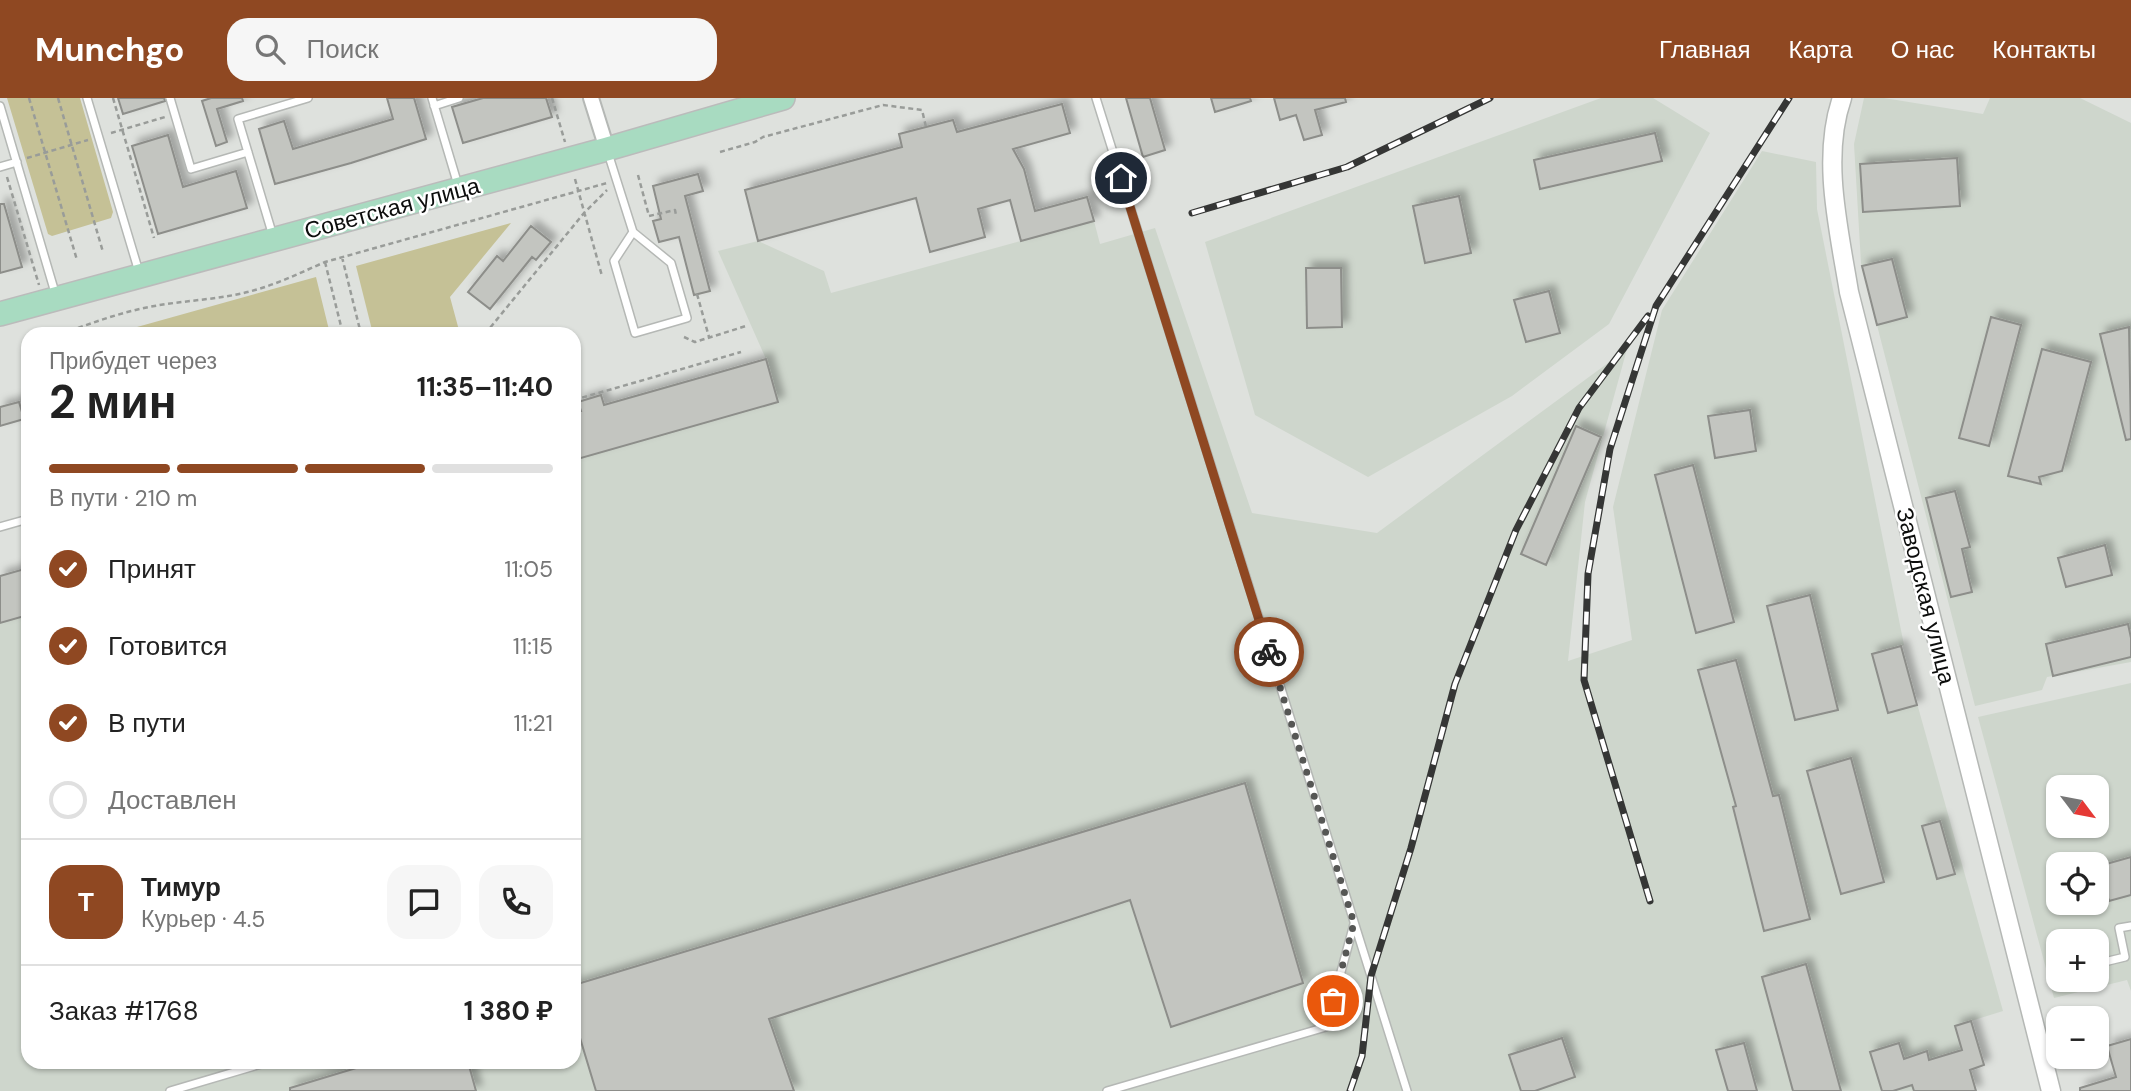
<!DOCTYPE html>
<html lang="ru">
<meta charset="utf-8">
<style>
:root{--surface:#fff;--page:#f6f6f6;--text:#222;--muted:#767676;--line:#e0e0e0;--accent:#8f4822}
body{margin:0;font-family:"DM Sans",sans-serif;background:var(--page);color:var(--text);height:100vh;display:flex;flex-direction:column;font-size:26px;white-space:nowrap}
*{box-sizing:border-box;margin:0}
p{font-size:23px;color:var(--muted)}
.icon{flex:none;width:38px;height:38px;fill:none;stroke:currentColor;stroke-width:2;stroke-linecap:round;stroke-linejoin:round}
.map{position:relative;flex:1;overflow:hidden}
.sheet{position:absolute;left:21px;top:229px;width:560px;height:742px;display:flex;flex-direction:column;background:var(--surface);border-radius:21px;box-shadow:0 2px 5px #0004}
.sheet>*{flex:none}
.needle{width:46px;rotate:122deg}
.tools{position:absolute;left:2046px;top:677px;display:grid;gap:14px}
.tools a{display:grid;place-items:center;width:63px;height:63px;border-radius:14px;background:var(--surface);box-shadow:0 2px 5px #0004;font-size:35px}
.pin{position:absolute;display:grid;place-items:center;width:60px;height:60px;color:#fff;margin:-30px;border:4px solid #fff;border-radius:50%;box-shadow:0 2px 7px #0007}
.courier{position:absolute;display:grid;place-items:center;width:70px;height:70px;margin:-35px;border:5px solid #8f4822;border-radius:50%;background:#fff;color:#222;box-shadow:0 2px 9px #0007}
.head em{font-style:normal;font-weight:700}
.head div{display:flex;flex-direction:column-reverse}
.head{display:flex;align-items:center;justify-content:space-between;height:119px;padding:0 28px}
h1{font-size:46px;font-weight:700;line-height:52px}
.bar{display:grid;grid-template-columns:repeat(4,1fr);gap:10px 7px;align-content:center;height:84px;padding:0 28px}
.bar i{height:9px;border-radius:5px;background:var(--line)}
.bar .selected{background:var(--accent)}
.bar p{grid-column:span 4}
.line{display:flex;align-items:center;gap:18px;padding:0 28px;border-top:2px solid var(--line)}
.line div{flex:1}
.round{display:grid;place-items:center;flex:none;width:74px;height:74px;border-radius:21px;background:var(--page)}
ol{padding:0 28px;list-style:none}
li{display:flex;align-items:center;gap:21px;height:77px}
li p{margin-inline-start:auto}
li .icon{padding:7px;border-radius:50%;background:var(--accent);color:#fff;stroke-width:4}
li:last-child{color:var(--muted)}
li i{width:38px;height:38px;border:4px solid var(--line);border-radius:50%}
header{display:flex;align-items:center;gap:42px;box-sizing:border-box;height:98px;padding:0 35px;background:var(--accent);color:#fff}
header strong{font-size:33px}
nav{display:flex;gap:38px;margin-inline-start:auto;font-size:24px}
.search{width:490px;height:63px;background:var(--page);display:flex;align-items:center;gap:18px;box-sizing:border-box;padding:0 24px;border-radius:21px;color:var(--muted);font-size:26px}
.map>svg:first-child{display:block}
.built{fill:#ced6cc;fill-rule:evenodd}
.green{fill:#c5c196}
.building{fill:#c3c5c0;stroke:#8d8e8a;stroke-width:2;filter:url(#shadow)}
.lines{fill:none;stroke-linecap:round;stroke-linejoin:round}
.service-casing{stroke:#b5b8b5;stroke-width:10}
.minor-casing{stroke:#b5b8b5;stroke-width:18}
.tertiary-casing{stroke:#b5b8b5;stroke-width:21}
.primary-casing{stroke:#bbb;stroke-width:26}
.path{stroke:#999c99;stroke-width:2.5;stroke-dasharray:5 3.5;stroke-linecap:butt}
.service{stroke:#fff;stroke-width:7}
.minor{stroke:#fff;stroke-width:14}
.tertiary{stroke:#fff;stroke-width:18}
.primary{stroke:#a8dbc1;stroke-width:23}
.rail-casing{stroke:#353635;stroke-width:7}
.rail{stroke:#fff;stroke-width:4.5;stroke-dasharray:13;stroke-linecap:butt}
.done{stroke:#565755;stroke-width:7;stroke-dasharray:0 12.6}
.route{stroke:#8f4822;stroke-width:9}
.labels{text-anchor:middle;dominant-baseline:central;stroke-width:5;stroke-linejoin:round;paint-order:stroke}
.street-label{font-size:23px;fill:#0c0d0c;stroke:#fff}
</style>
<header>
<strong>Munchgo</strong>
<div class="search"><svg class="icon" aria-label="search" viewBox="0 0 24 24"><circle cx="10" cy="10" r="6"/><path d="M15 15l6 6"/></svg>Поиск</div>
<nav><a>Главная</a><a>Карта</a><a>О нас</a><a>Контакты</a></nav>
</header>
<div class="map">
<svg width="2131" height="993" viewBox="0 0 2131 993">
<defs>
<filter id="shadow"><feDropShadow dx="6" dy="-6" stdDeviation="3.5" flood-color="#0004"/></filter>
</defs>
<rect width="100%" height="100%" fill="#dee1dd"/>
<path class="built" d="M1601 0H1653L1710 35 1609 226 1512 298 1368 379 1255 317 1205 144Z
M1864 0H1884L1983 16 1990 0H2080L2131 25V564L2047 579 2042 592 1975 608 1861 165 1854 46Z
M1762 53 1816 64 1817 111 1904 547 1901 548 2003 913 1971 923 1984 967 1970 972 1976 993H0V525L28 517V964H574V362L778 304 766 261 718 153 758 143 824 173 831 195 1094 123 1100 146 1155 130 1252 415 1377 435 1627 251 1585 404 1568 563 1632 542 1613 409 1662 212Z
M2131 585V893L2127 882 2054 900 1978 619ZM2058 690H2096V728H2058ZM2058 766H2096V805H2058ZM2058 844H2096V882H2058Z"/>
<path class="green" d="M7 0H80L113 114 111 120 52 138 48 136Z
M511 125 450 199 460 236H373L356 168Z
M316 179 330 236H112Z"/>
<path class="building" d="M118 0H164L165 3 123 16Z
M211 0H242L243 3 217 11 227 44 216 48 202 3Z
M387 0H414L426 41 351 65 275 86 259 31 284 23 293 51 393 21Z
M483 0H546L552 19 463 45 452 9Z
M1126 0H1150L1165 52 1143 59Z
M1211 0H1250L1251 3 1215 14Z
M1274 0H1345L1346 4 1315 12 1322 37 1304 42 1296 17 1280 22Z
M1062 6 1070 35 1013 51 1024 71 1035 113 1087 99 1094 123 1021 143 1010 102 978 111 985 139 930 154 916 100 758 143 745 92 902 49 899 36 953 22 957 34Z
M1655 35 1662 63 1540 91 1534 62Z
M168 37 183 89 236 73 247 110 158 136 132 48Z
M1957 60 1960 108 1863 114 1860 66Z
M698 76 703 93 685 98 710 193 694 197 679 139 659 144 653 123 661 121 653 88Z
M1459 98 1471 155 1425 165 1413 108Z
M0 106H4L22 169 0 175Z
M531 128 551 144 536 162 532 159 490 211 468 194 497 158 503 163Z
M1892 161 1907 219 1877 227 1862 168Z
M1306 170H1341L1342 229 1307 230Z
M1549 193 1560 235 1526 244 1514 202Z
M1991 219 2021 227 1989 348 1959 340Z
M2129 229 2131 341 2126 342 2100 236Z
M2042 251 2091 264 2062 373 2039 379 2041 386 2008 378Z
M766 261 778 304 574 362V315L581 313 578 304 601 297 604 307Z
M19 304 24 321 0 328V309Z
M1750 312 1756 353 1715 360 1708 318Z
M1576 328 1601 339 1546 467 1521 456Z
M1693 367 1734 524 1696 535 1655 377Z
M1955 393 1970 449 1962 451 1972 494 1951 499 1926 400Z
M2105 447 2112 477 2066 489 2058 460Z
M28 470V517L0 525V478Z
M1810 497 1838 612 1795 622 1767 508Z
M2128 526 2131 540V559L2053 578 2046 546Z
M1901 548 1917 607 1888 615 1872 556Z
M1736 562 1773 698 1779 697 1810 821 1764 833 1733 709 1736 708 1698 572Z
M1851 660 1884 784 1841 796 1807 673Z
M1245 685 1303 885 1171 929 1130 802 769 921 794 993H596L574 920V887Z
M1940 723 1955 776 1937 781 1922 728Z
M2131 759V797L2109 803 2099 768Z
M1806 866 1841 993H1793L1762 879Z
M1971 923 1984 967 1970 972 1976 993H1914L1912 987 1893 993H1882L1870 954 1899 945 1904 961 1927 953 1929 962 1962 952 1955 928Z
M1562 940 1575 979 1535 993H1521L1509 957Z
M2131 941V993H2080V990L2116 979 2107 948Z
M1744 945 1757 993H1728L1716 952Z
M376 964H468L476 993H290V990Z"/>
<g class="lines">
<defs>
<path id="service" d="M87 0 139 174
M170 0 191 71 248 54
M432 0 458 87
M1096 0 1407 993
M0 8 56 198
M434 8 459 0
M608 55 633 134 671 165 687 220 635 235 614 163 633 134
M0 69 17 64
M273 138 238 21 308 0
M0 429 28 421
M2096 866 2125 859 2119 830 2131 828
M170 993 268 964
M1107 993 1326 929 1354 826"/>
<path id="minor" d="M591 0 607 51"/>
<path id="tertiary" d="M1842 0C1821 60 1839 132 1849 194L2051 993"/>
<path id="primary" d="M0 216 607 51 783 0"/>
</defs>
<use href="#service" class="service-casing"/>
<use href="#minor" class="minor-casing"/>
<use href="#tertiary" class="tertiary-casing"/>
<use href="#primary" class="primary-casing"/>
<path class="path" d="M29 0 77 162
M58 0 103 154
M113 0 154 140
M552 0 565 44
M111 35 165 19
M720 54 755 44 763 39 883 7 922 12 926 29
M27 60 88 42
M638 77 649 118 675 112 676 117
M7 79 39 187
M575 81 602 178
M342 159 361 236
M325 164 343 236
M697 196 709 239
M62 236C91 225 119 215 149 209 184 202 221 202 255 192 280 185 302 174 325 164L607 85
M485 236 584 115 607 92
M684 239 695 244 746 228
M574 302 741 254"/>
<use href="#service" class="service"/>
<use href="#minor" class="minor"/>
<use href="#tertiary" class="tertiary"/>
<use href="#primary" class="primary"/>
<defs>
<path id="rail" d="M1192 115 1347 69 1490 0
M1650 803 1584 582 1588 476 1610 351 1656 208 1789 0
M1350 993 1362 958 1371 878 1411 750 1455 586 1516 432 1579 310 1648 218"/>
</defs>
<use href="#rail" class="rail-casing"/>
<use href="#rail" class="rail"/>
</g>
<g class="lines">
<path class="done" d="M1269 554 1354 825 1333 903"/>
<path class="route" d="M1121 80 1269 554"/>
</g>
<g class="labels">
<g class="street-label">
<text transform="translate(392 110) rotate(-15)">Советская улица</text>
<text transform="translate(1926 498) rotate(76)">Заводская улица</text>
</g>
</g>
</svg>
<div class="tools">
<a><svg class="needle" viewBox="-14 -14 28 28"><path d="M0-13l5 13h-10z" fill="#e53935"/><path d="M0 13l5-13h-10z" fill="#767676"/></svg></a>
<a><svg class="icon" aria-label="locate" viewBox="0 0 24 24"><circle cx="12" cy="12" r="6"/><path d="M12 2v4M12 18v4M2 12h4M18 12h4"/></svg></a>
<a>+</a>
<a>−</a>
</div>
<div class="pin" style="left:1333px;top:903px;background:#ea580c"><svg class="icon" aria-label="bag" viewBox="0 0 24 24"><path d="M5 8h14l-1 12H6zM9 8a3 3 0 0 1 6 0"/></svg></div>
<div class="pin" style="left:1121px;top:80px;background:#1f2937"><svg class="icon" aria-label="home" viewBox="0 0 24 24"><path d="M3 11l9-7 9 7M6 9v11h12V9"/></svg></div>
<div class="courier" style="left:1269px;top:554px"><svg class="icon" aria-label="bike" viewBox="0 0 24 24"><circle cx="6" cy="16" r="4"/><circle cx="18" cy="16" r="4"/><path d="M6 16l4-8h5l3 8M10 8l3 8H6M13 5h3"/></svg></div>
<section class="sheet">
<div class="head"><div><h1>2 мин</h1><p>Прибудет через</p></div><em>11:35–11:40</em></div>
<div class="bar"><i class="selected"></i><i class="selected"></i><i class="selected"></i><i></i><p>В пути · 210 m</p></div>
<ol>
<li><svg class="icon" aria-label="check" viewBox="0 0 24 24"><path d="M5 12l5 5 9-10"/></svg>Принят<p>11:05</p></li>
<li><svg class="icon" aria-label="check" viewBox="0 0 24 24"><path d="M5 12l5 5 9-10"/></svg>Готовится<p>11:15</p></li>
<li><svg class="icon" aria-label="check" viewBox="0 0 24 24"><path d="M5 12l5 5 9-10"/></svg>В пути<p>11:21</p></li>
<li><i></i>Доставлен</li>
</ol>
<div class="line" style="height:126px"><b class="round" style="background:var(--accent);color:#fff">Т</b><div><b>Тимур</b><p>Курьер · 4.5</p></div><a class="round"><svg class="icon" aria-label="chat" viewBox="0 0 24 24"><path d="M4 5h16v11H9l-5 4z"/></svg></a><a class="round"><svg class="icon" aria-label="phone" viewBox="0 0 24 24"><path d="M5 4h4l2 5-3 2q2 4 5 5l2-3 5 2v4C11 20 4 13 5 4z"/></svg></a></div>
<div class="line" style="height:91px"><div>Заказ #1768</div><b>1 380 ₽</b></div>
</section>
</div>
